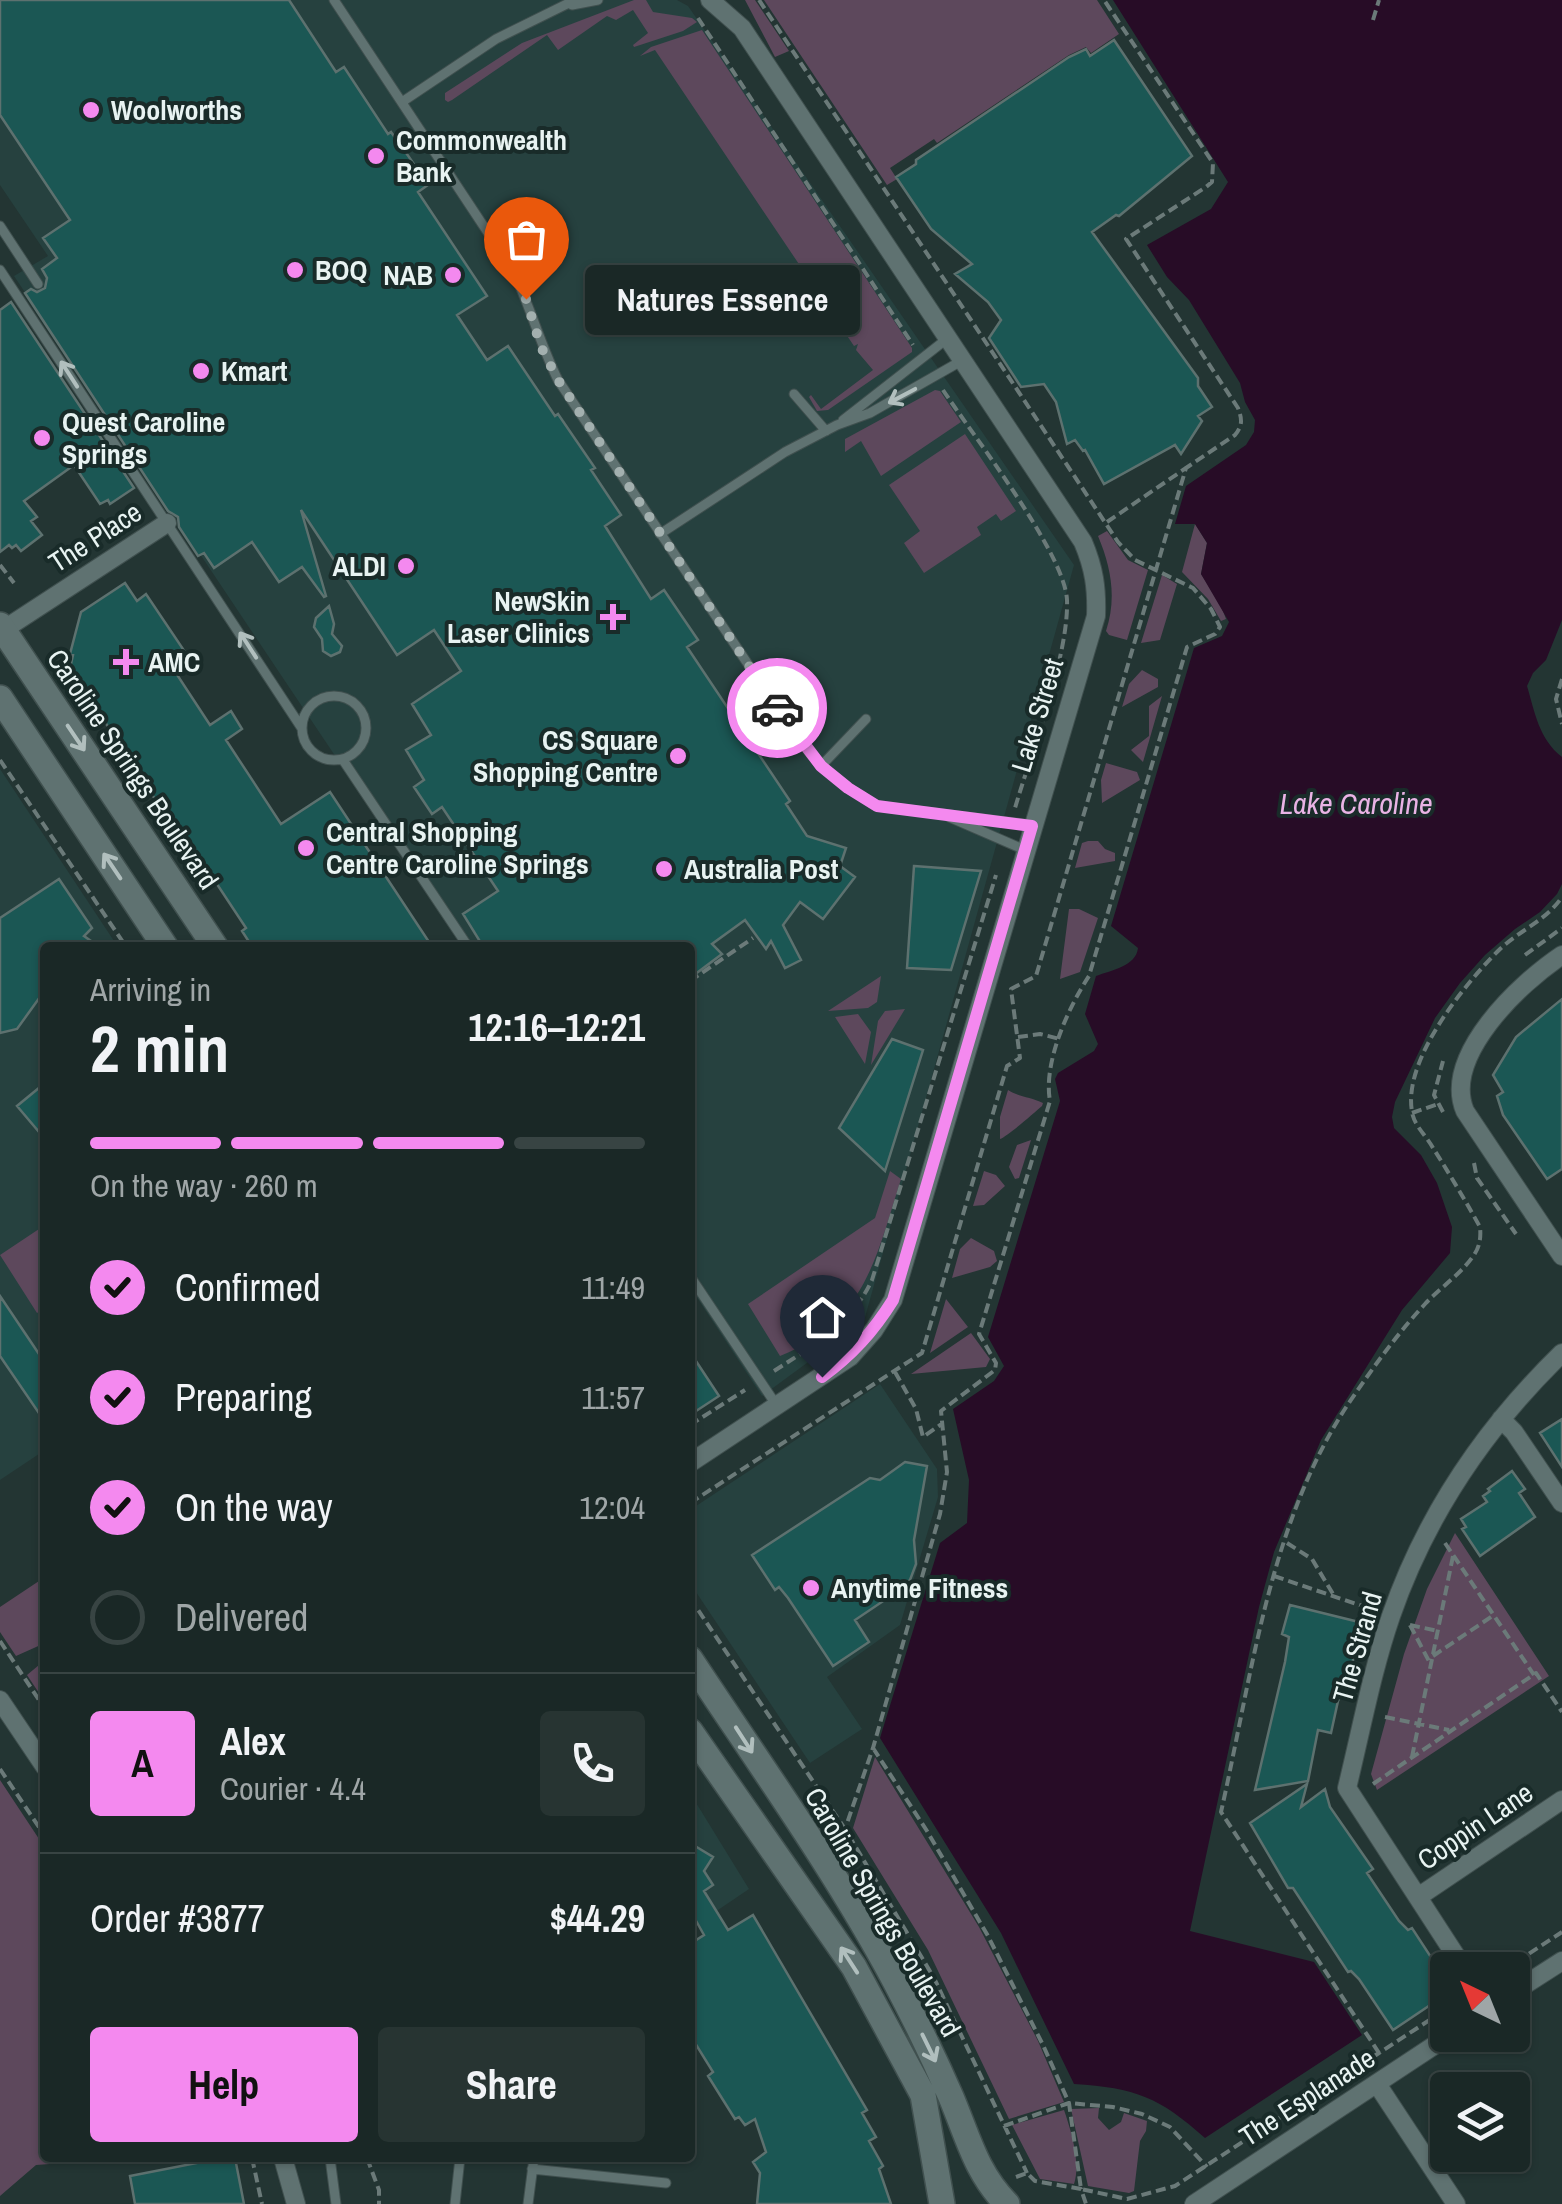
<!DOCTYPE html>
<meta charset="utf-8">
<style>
:root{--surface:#1a2826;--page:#273432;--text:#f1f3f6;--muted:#9fa6a7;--line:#384443;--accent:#f489ef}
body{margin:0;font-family:"Archivo Narrow",sans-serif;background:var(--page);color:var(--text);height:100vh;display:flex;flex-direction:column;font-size:38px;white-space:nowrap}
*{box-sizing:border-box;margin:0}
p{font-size:32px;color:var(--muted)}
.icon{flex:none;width:55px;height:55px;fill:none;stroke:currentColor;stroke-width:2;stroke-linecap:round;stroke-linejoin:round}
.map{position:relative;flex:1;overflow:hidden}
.drawer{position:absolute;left:40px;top:942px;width:655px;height:1220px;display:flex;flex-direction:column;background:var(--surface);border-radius:10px;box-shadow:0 2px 8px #0004,0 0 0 2px var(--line)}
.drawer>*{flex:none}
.needle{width:65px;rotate:317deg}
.fabs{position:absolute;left:1430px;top:1952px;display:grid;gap:20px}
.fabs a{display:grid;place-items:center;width:100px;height:100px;border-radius:10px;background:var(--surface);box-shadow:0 2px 8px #0004,0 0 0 2px var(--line);font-size:50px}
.pin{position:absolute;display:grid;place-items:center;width:85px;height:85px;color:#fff;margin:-102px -42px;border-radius:50% 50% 50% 0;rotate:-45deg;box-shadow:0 0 10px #0007}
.pin .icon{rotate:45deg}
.courier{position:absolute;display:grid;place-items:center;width:100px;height:100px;margin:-50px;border:8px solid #f489ef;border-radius:50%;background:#fff;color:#222;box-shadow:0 2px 12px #0007}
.bubble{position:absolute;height:70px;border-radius:10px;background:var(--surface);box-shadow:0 2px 8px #0004,0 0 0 2px var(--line);font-size:32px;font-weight:700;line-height:70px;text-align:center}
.summary em{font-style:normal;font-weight:700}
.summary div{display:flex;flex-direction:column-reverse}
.summary{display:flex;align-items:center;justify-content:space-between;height:170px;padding:0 50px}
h1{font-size:65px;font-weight:700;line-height:75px}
.bar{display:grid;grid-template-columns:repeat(4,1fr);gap:15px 10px;align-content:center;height:120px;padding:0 50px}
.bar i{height:12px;border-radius:8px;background:var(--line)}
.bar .selected{background:var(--accent)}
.bar p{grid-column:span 4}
.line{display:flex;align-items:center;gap:25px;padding:0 50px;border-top:2px solid var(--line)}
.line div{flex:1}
.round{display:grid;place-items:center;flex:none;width:105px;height:105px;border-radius:10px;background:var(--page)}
ol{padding:0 50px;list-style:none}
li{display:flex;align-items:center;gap:30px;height:110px}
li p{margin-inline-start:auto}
li .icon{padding:10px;border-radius:50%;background:var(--accent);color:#111;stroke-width:4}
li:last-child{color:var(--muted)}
li i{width:55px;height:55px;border:5px solid var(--line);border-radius:50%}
.cta{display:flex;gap:20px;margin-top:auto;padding:20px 50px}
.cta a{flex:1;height:115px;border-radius:10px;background:var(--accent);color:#111;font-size:40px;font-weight:700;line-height:115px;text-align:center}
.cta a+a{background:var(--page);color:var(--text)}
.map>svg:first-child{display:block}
.built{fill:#26413f}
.green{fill:#5d485c}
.water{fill:#270c26}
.building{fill:#1b5754;stroke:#5d716f;stroke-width:2.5}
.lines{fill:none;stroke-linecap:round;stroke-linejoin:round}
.service-casing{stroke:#40504f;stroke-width:11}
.minor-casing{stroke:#40504f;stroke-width:20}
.secondary-casing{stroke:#40504f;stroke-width:28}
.path{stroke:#6b7a79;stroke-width:4;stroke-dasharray:10 5;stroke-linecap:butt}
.service{stroke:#5f7271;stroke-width:9}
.minor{stroke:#5f7271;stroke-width:18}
.secondary{stroke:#5f7271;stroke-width:25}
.oneway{stroke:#b1bfbe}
.done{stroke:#a3b0af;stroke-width:10;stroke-dasharray:0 18}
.route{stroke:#f489ef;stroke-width:12}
.poi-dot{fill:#f489ef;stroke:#192b29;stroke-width:4}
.labels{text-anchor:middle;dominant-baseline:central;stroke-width:8;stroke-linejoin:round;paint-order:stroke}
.poi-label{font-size:28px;font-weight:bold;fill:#e8f3f2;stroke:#192b29;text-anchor:start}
.street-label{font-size:28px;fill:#e8f3f2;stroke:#192b29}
.water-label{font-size:30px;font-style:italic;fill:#e9b3e5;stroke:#192b29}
</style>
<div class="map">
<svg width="1562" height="2204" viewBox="0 0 1562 2204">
<rect width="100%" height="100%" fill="#233533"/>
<path class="built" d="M0 0H677L688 6 1074 565 864 1321 762 1396 690 1287V948L463 947 14 276 48 256 0 185Z
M0 769 118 947 45 948V1450L0 1480Z
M880 1384 937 1469 938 1497 900 1625 827 1677 862 1729 810 1763 690 1583V1510Z
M690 1793 749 1889 690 1929Z"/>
<path class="green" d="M634 0H646L653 12 692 18 697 22 683 31 634 47 633 45 648 33 633 10 616 20 607 16 558 50 547 35 452 100 448 102 445 100V93L522 43Z
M745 0H755L789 51 775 57Z
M764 0H1097L1119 34 1091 53 1086 47 1069 55 937 143 934 139 890 168 897 179 887 185Z
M702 30 912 348V352L828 410 817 411 809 397 811 395 821 409 873 370 856 350 858 344 854 346 655 50 640 56 651 47Z
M935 390 940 391 961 422 881 476 861 441 845 452V439Z
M965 434 1016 511 1001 521 996 514 977 527 981 535 924 573 904 543 920 531 889 485Z
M1195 524 1207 543 1201 574 1220 603 1226 619 1221 621 1208 599 1182 572Z
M1107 531 1128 560 1148 570 1127 640 1109 635 1106 631C1117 598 1111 567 1098 536Z
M1162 575 1177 584 1160 640 1141 643Z
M1142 670 1158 679V687L1122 707 1129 684Z
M1162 696 1143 762 1131 750 1149 736V706Z
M1106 763 1137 772 1140 780 1102 803 1101 780Z
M1088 841H1098L1105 849 1115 853V861L1075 868 1082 843Z
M1069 909H1079L1098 918 1080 972 1060 979Z
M881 976 877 1002 868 1008 828 1011Z
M905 1009 871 1065 878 1021 885 1011Z
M858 1014 871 1032 865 1064 835 1017Z
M1008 1090C1019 1097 1031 1097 1043 1103L1042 1106C1034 1113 1008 1136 1000 1139V1117Z
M1031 1140 1019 1178 1015 1179 1009 1167 1017 1145Z
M890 1171 901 1179C876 1258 865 1322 780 1356L748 1304 875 1218Z
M984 1171 996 1175 1005 1186 984 1205 973 1206Z
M45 1225V1308L37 1313 0 1255Z
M971 1238 994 1251 997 1261 990 1267 952 1278 960 1249Z
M946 1299 968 1327 930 1353Z
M971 1333 990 1359 986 1367 911 1374Z
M1455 1533 1549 1676 1377 1790 1371 1774 1404 1654 1427 1589Z
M45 1577V1643L16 1656 0 1632V1607Z
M45 1660V1702L27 1675Z
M875 1757 979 1927 1038 2041 1064 2102 1009 2119 928 1950 853 1828Z
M0 1780 45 1848V2158H131L36 2165 0 2196Z
M1099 2108 1098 2118 1109 2130 1121 2122 1124 2113 1147 2121 1146 2131 1140 2141 1134 2191 1129 2193 1088 2186 1071 2109Z
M1064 2110C1071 2130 1081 2163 1074 2184L1040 2179 1012 2125Z"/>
<path class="water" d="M1113 0H1562V620L1546 660 1533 673 1527 686C1535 713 1539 739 1562 757V884L1557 894 1540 912 1515 929 1485 955 1460 983 1435 1018 1395 1102 1392 1117 1394 1128 1421 1155 1437 1183 1452 1227 1450 1253 1402 1310 1321 1440 1274 1552 1259 1607 1190 1931 1314 1962 1362 2035 1205 2138C1159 2097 1136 2088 1074 2084L1001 1933 880 1738 940 1543 967 1523 969 1480 953 1409 994 1381 1004 1366 988 1337 1060 1101 1055 1079 1058 1073 1094 1051 1098 1044 1085 1014 1096 976C1112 970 1136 966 1138 948L1111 926 1194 648 1222 636 1229 622 1201 574 1207 543 1195 524H1175L1186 486 1246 445 1254 432 1255 420 1245 402 1240 383 1189 300 1167 277 1147 245 1211 209 1228 182Z"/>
<path class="building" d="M0 0H289L336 72 344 67 388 134 391 132 409 157 428 185 418 192 487 296 457 315 487 360 508 346 555 416 558 414 595 468 591 470 621 515 605 526 651 599 664 590 698 640 687 647 790 801 786 804 807 836 846 848 840 866 855 877 823 919 800 902 783 925 801 960 785 968 771 941 766 949 745 920 712 944 722 954 690 978V948H484L463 914 498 891 442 807 432 814 414 787 424 780 406 750 431 735 412 704 461 671 434 630 397 655 301 510 326 596 324 597 302 567 279 582 252 542 214 568 204 553 198 556 179 527 178 517 168 511 25 293 31 289 37 292 45 288 47 278 42 269 57 258 43 238 70 220 0 115Z
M1114 40 1192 156 1119 216 1116 215 1092 232 1198 378V386L1212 407 1198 416 1202 421 1181 454 1175 445 1104 484 1085 450 1083 451 1075 440 1067 444 1056 402 1044 384 1021 387 989 338 1001 320 988 302 955 274 972 264 931 229 896 177 916 164V160L1069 57 1086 49 1090 56Z
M11 302 134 488 110 504 108 500 100 504 74 465 24 501 37 517 31 521 42 535 21 551 16 545 12 548 9 545 0 552V310Z
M125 583 137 601 146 594 187 655 170 664 210 725 231 711 242 729 226 740 281 824 330 792 433 948H253L242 931 246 928 209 872 206 874 175 830 70 668 73 655 70 654 81 612Z
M329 606 334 624 332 634 342 646 340 652 331 656 323 651 322 639 314 627 316 618Z
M914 866 981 871 951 970 907 968Z
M59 879 92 928 84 936 101 948H45V990L17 1029 0 1033V918Z
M1562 999V1169L1547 1179 1503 1115 1497 1096 1503 1092 1493 1075 1516 1037Z
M892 1039 923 1050 885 1171 839 1128Z
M45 1083V1139L17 1106Z
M0 1296 45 1363V1422L0 1356Z
M690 1352 719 1396 690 1415Z
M1562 1419V1467L1540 1433Z
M905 1462 927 1466 914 1540 916 1564 910 1580 901 1589 855 1620 869 1642 833 1666 788 1598 779 1587 775 1590 752 1555 870 1478 880 1480Z
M1512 1471 1525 1489 1519 1493 1535 1517 1480 1556 1462 1529 1466 1527 1461 1519 1487 1502 1483 1496 1490 1491 1488 1489Z
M1290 1605 1367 1624 1360 1653 1355 1652 1345 1693 1342 1692 1338 1701 1331 1733 1318 1730 1308 1781 1255 1790 1285 1662 1289 1637 1282 1634Z
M1307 1784 1301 1807 1325 1789 1330 1807 1373 1869 1367 1873 1399 1921 1408 1930 1412 1928 1438 1968 1446 1963 1448 1966V1993L1393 2030 1359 1979 1351 1971 1348 1972 1293 1888H1288L1250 1823Z
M690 1843 713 1857 704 1871 713 1885 704 1891 728 1930 753 1915 867 2110 862 2113 876 2137 869 2141 883 2166 879 2169 891 2204H757L760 2173 753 2162 766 2152 755 2119 745 2125 739 2117 735 2119 708 2076 713 2072 690 2035V1944L704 1935 690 1910Z
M222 2158H235L244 2204H135L130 2176Z"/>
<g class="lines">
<defs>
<path id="service" d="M334 0 512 269C530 305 540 344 558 380L798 739 821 766 848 788 877 806 1032 825
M572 5 598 0
M402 102 496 39 575 0
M0 226 38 284
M0 270 301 727
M794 394 826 431
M843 420 948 338
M660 534 785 452 837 425 870 413 963 360
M302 728a32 32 0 1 1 64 0a32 32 0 1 1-64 0Z
M343 760 469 948
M821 766 866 719
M949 817 1025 850
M690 1276 777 1406
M330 2158 336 2204
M532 2169 666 2183
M455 2204 460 2158
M528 2204 534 2158"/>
<path id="minor" d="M3 630 167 523
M1562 955C1520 983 1442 1056 1465 1111L1562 1256
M1501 1419 1514 1432 1562 1503
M690 1463 850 1357 874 1330 893 1300 1096 616C1097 588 1094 568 1083 542L742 28 710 0
M0 1700 45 1767
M1418 1897 1562 1800
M1465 1970 1347 1788C1361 1731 1372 1671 1391 1616 1426 1515 1486 1427 1562 1353
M1512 1993 1562 1961
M1377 2084 1456 2204
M283 2158 296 2204
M1194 2204 1450 2035"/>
<path id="secondary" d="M0 625 216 948
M0 698 166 948
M690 1659C760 1765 835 1869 895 1981 915 2019 934 2058 951 2097 968 2137 976 2173 1007 2204
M690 1731 854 1967 923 2095 942 2204"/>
</defs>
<use href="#service" class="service-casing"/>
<use href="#minor" class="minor-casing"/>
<use href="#secondary" class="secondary-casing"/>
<path class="path" d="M759 0 1118 542 1135 560 1193 588 1211 609 1220 627 1215 634 1187 647 1089 976C1068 1008 1043 1063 1050 1101L979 1334 996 1363 995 1370 941 1411 947 1472 940 1514 873 1748 845 1829
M698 18 913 345
M1373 20 1379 0
M943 390C972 434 1065 553 1067 600 1069 655 1031 753 1015 808
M1107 522 1186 468
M0 565 14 583
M1562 679 1556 699 1562 724
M0 760 127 948
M1525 955 1562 928
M690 981 753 938
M1018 1037 1040 1034 1060 1039
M1443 1112 1434 1095 1443 1061
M1412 1113 1438 1104
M1474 1163 1477 1178 1516 1234
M774 1371C814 1345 851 1325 872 1280L996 875
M895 1372 916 1409 923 1437 943 1423
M690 1425 745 1390
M690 1503 922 1353 1007 1066 1020 1058 1011 989 1036 976 1186 468 1235 435C1243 425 1242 419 1238 408L1126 239 1206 187 1212 182 1213 163 1104 0
M1287 1543 1312 1559 1333 1594
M1445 1543 1534 1675
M1274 1576 1374 1610
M690 1598 845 1829 934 1978 1027 2173
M1410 1625 1438 1631
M1410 1625 1431 1665
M0 1641 45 1709
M1433 1656 1494 1615
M1385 1717 1449 1730
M873 1748 927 1831 988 1936 1043 2045 1069 2103 1081 2189 1127 2199 1175 2186 1448 2008
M1412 1757 1453 1556
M0 1769 45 1836
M1373 1784 1536 1673 1562 1712
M1504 1970 1562 1932
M1379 2053 1221 1812C1253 1671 1270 1515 1355 1394 1377 1362 1399 1332 1425 1304 1441 1287 1461 1274 1474 1255 1480 1246 1481 1237 1480 1227 1465 1200 1449 1173 1433 1148 1427 1137 1416 1127 1413 1116 1399 1064 1464 985 1498 951 1518 931 1546 921 1562 897
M1004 2126 1069 2103 1113 2107 1142 2114 1170 2127 1207 2167
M252 2158 262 2204
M367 2158 379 2190V2204
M1016 2177 1027 2173 1035 2181 1081 2189 1086 2204"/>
<use href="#service" class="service"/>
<use href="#minor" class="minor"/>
<use href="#secondary" class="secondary"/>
</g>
<defs><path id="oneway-shaft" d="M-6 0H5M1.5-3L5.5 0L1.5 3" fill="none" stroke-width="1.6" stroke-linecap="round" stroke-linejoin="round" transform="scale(2.5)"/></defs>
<g class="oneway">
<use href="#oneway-shaft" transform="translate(69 374) rotate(-123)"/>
<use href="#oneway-shaft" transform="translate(902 396) rotate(152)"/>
<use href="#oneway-shaft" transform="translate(248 645) rotate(-123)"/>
<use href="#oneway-shaft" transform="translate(76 738) rotate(56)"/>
<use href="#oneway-shaft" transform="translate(112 866) rotate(-124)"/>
<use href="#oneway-shaft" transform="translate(744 1740) rotate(57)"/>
<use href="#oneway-shaft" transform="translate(849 1960) rotate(-123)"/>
<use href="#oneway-shaft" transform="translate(929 2048) rotate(64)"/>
</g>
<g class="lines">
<path class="done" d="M526 299 541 347 558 380 777 708"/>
<path class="route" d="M777 708 821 766 848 788 877 806 1032 826 893 1300C873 1332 852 1355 822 1377"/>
</g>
<g class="poi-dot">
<circle cx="91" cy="110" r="10"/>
<circle cx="376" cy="156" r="10"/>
<circle cx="295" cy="270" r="10"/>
<circle cx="453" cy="275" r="10"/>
<circle cx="201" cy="371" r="10"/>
<circle cx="42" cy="438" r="10"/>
<circle cx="406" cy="566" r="10"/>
<path d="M608 602h10v10h10v10h-10v10h-10v-10h-10v-10h10z"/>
<path d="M121 647h10v10h10v10h-10v10h-10v-10h-10v-10h10z"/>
<circle cx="678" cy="756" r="10"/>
<circle cx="306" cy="848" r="10"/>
<circle cx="664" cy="869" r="10"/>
<circle cx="811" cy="1588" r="10"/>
</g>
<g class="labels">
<g class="poi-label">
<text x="111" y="110">Woolworths</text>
<text x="396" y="140">Commonwealth<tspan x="396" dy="32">Bank</tspan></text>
<text x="315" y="270">BOQ</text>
<text x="433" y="275" text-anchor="end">NAB</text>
<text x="221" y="371">Kmart</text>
<text x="62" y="422">Quest Caroline<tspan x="62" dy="32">Springs</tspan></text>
<text x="386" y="566" text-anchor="end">ALDI</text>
<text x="590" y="601" text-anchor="end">NewSkin<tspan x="590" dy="32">Laser Clinics</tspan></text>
<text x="148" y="662">AMC</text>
<text x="658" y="740" text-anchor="end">CS Square<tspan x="658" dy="32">Shopping Centre</tspan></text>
<text x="326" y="832">Central Shopping<tspan x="326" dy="32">Centre Caroline Springs</tspan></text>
<text x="684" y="869">Australia Post</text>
<text x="831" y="1588">Anytime Fitness</text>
</g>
<g class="street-label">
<text transform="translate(95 537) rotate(-33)">The Place</text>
<text transform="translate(1037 715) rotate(-73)">Lake Street</text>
<text transform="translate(133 769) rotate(56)">Caroline Springs Boulevard</text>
<text transform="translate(1357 1647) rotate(-74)">The Strand</text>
<text transform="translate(1475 1826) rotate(-34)">Coppin Lane</text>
<text transform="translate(883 1912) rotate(60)">Caroline Springs Boulevard</text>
<text transform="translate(1307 2097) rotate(-33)">The Esplanade</text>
</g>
<g class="water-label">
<text x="1356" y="803">Lake Caroline</text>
</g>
</g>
</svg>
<div class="fabs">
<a><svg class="needle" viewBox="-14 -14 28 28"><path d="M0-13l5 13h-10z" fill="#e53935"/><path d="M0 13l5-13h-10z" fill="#9fa6a7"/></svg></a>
<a><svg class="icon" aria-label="layers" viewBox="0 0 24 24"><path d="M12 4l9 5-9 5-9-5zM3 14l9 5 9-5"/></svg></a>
</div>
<div class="pin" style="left:526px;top:299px;background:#ea580c"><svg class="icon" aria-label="bag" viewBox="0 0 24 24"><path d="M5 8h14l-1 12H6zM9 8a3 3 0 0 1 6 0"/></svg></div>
<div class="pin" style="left:822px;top:1377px;background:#1f2937"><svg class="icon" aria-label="home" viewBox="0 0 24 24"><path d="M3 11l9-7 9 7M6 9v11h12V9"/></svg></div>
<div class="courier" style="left:777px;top:708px"><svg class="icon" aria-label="car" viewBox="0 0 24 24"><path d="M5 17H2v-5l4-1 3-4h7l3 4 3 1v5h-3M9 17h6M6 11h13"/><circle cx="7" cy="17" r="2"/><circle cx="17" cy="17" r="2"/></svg></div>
<div class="bubble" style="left:585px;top:265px;width:275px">Natures Essence</div>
<section class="drawer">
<div class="summary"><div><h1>2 min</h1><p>Arriving in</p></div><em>12:16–12:21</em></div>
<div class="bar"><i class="selected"></i><i class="selected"></i><i class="selected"></i><i></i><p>On the way · 260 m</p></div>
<ol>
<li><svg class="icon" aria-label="check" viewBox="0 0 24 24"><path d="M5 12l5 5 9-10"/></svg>Confirmed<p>11:49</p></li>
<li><svg class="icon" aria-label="check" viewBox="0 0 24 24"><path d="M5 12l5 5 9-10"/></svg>Preparing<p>11:57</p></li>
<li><svg class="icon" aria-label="check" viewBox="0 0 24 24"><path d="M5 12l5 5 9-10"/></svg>On the way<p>12:04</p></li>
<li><i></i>Delivered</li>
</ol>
<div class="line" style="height:180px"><b class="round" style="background:var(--accent);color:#111">A</b><div><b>Alex</b><p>Courier · 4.4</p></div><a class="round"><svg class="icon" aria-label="phone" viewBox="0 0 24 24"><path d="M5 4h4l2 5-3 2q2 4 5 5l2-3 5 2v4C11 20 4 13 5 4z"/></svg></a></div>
<div class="line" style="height:130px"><div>Order #3877</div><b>$44.29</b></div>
<div class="cta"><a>Help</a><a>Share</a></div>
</section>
</div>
